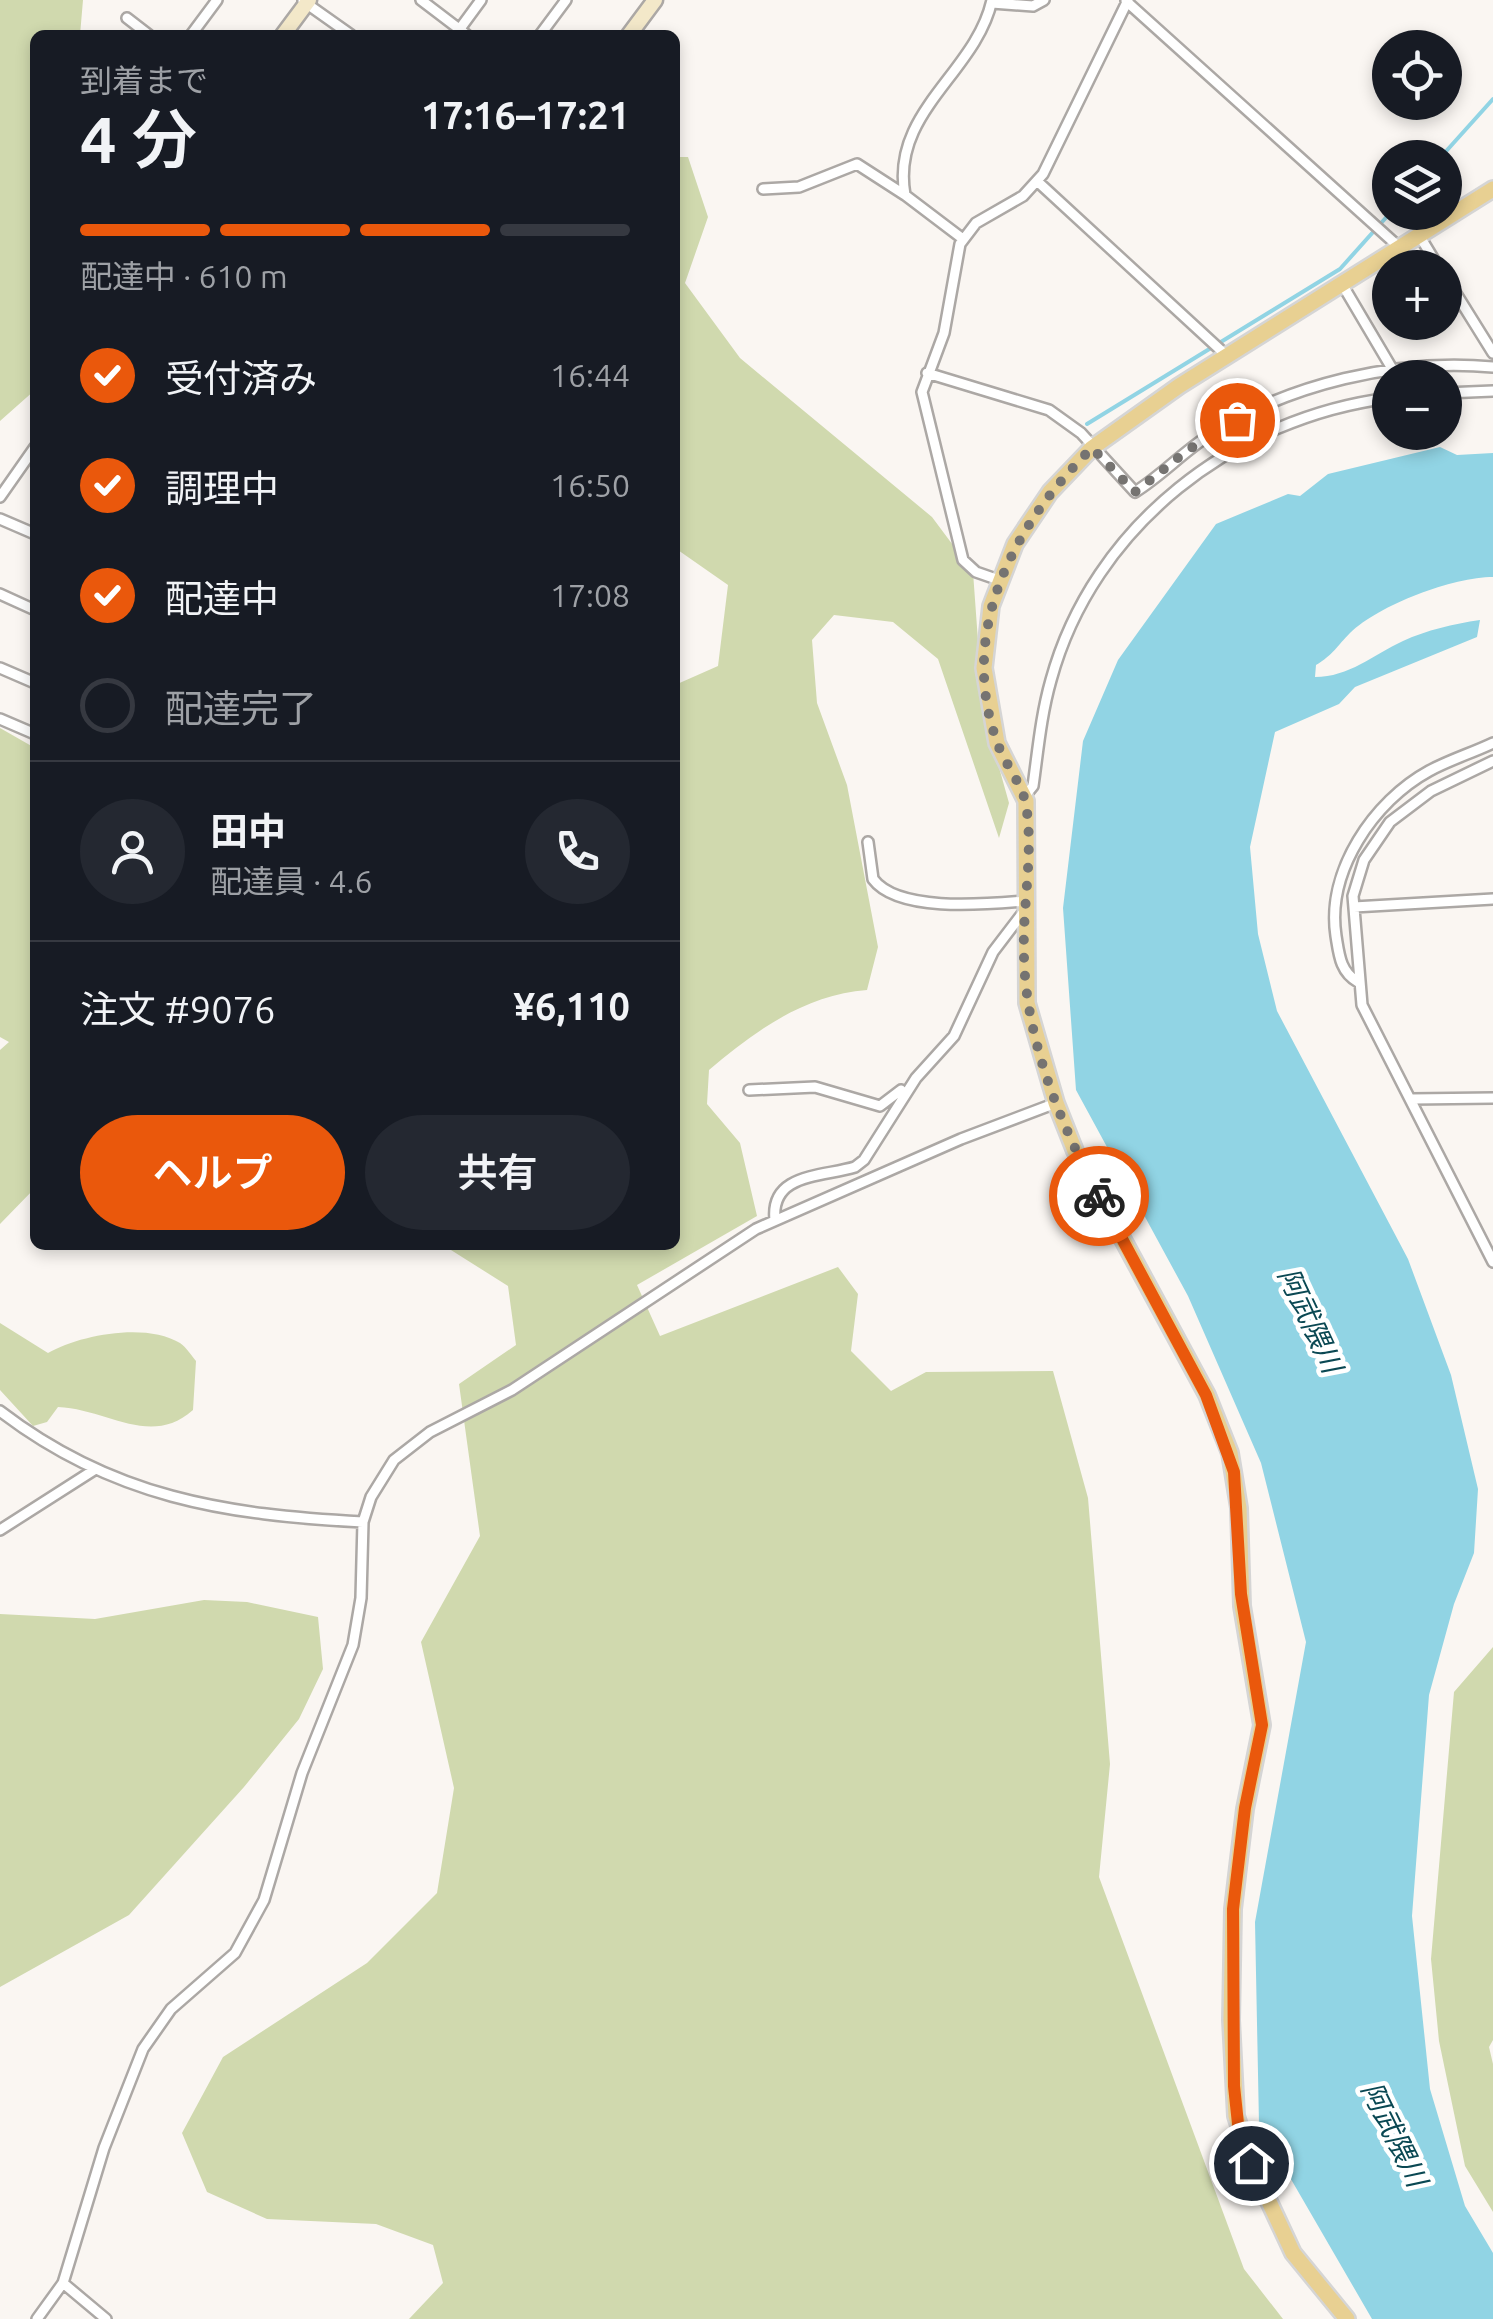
<!DOCTYPE html>
<html lang="ja">
<meta charset="utf-8">
<style>
:root{--surface:#171b24;--page:#242831;--text:#f1f3f6;--muted:#9ea1a6;--line:#363941;--accent:#ea580c}
body{margin:0;font-family:Ubuntu,"Noto Sans JP",sans-serif;background:var(--page);color:var(--text);height:100vh;display:flex;flex-direction:column;font-size:38px;white-space:nowrap}
*{box-sizing:border-box;margin:0}
p{font-size:32px;color:var(--muted)}
.icon{flex:none;width:55px;height:55px;fill:none;stroke:currentColor;stroke-width:2;stroke-linecap:round;stroke-linejoin:round}
.map{position:relative;flex:1;overflow:hidden}
.details{position:absolute;left:30px;top:30px;width:650px;height:1220px;display:flex;flex-direction:column;background:var(--surface);border-radius:15px;box-shadow:0 5px 15px #0003}
.details>*{flex:none}
.tools{position:absolute;left:1372px;top:30px;display:grid;gap:20px}
.tools a{display:grid;place-items:center;width:90px;height:90px;border-radius:50%;background:var(--surface);box-shadow:0 5px 15px #0003;font-size:50px}
.pin{position:absolute;display:grid;place-items:center;width:85px;height:85px;color:#fff;margin:-42px;border:5px solid #fff;border-radius:50%;box-shadow:0 2px 10px #0007}
.courier{position:absolute;display:grid;place-items:center;width:100px;height:100px;margin:-50px;border:8px solid #ea580c;border-radius:50%;background:#fff;color:#222;box-shadow:0 2px 12px #0007}
.headline em{font-style:normal;font-weight:600}
.headline div{display:flex;flex-direction:column-reverse}
.headline{display:flex;align-items:center;justify-content:space-between;height:170px;padding:0 50px}
h1{font-size:65px;font-weight:600;line-height:75px}
.bar{display:grid;grid-template-columns:repeat(4,1fr);gap:15px 10px;align-content:center;height:120px;padding:0 50px}
.bar i{height:12px;border-radius:8px;background:var(--line)}
.bar .on{background:var(--accent)}
.bar p{grid-column:span 4}
.line{display:flex;align-items:center;gap:25px;padding:0 50px;border-top:2px solid var(--line)}
.line div{flex:1}
.round{display:grid;place-items:center;flex:none;width:105px;height:105px;border-radius:52px;background:var(--page)}
ol{padding:0 50px;list-style:none}
li{display:flex;align-items:center;gap:30px;height:110px}
li p{margin-inline-start:auto}
li .icon{padding:10px;border-radius:50%;background:var(--accent);color:#fff;stroke-width:4}
li:last-child{color:var(--muted)}
li i{width:55px;height:55px;border:5px solid var(--line);border-radius:50%}
.button{display:flex;gap:20px;margin-top:auto;padding:20px 50px}
.button a{flex:1;height:115px;border-radius:60px;background:var(--accent);color:#fff;font-size:40px;font-weight:600;line-height:115px;text-align:center}
.button a+a{background:var(--page);color:var(--text)}
.map>svg:first-child{display:block}
.green{fill:#d0d9ae}
.water{fill:#91d4e4}
.lines{fill:none;stroke-linecap:round;stroke-linejoin:round}
.stream{stroke:#91d4e4;stroke-width:4}
.street-casing{stroke:#aca8a5;stroke-width:14}
.secondary-casing{stroke:#aca8a5;stroke-width:19}
.primary-casing{stroke:#d5d5d5;stroke-width:20}
.street{stroke:#fff;stroke-width:9}
.secondary{stroke:#f3e8c9;stroke-width:14}
.primary{stroke:#e8d092;stroke-width:15}
.done{stroke:#757371;stroke-width:10;stroke-dasharray:0 18}
.route{stroke:#ea580c;stroke-width:12}
.labels{text-anchor:middle;dominant-baseline:central;stroke-width:9;stroke-linejoin:round;paint-order:stroke}
.water-label{font-size:28px;font-style:italic;fill:#0a4853;stroke:#fff}
</style>
<div class="map">
<svg width="1493" height="2319" viewBox="0 0 1493 2319">
<rect width="100%" height="100%" fill="#faf6f2"/>
<path class="green" d="M0 0H83L80 35H35V390L0 421Z
M675 157H688L708 217 685 283 740 358 932 517 973 572 983 710 1009 803 999 838 938 659 893 622 834 615 812 640 817 703 847 785 878 947 867 990C805 995 756 1030 709 1070L707 1104 740 1143 757 1216 637 1285 660 1336 838 1267 858 1294 851 1351 891 1391 926 1372 1053 1371 1088 1498 1110 1764 1099 1877 1244 2269 1283 2319H409L443 2283 433 2245 376 2224 267 2219 207 2192 182 2133 223 2057 367 1963 437 1893 454 1788 421 1642 480 1536 459 1384 516 1345 508 1286 443 1245H675V685L718 666 728 585 675 548Z
M0 728 35 748V1188L0 1224V1050L9 1042 0 1037Z
M0 1323 48 1353C79 1335 146 1322 180 1343 186 1347 192 1356 196 1361L193 1410C150 1448 108 1409 58 1407L47 1422 33 1426 0 1390Z
M204 1600 247 1602 318 1617 323 1669 299 1719 244 1787 129 1915 0 1987V1614L95 1619Z
M1493 1647V2040L1489 2047 1493 2064V2212L1465 2166 1439 2041 1431 1959 1454 1692Z"/>
<path class="water" d="M1440 447 1457 455 1493 453V577C1453 577 1379 605 1350 633 1337 646 1333 655 1316 665L1315 677C1349 677 1373 655 1403 641 1427 630 1453 624 1480 620L1477 637 1355 687 1339 704 1275 732 1250 847 1258 934 1277 1011 1408 1259 1451 1375 1478 1489 1474 1553 1454 1604 1429 1695 1412 1916 1430 2089 1465 2206 1493 2253V2319H1372L1259 2124 1255 1922 1306 1642 1261 1463 1188 1296 1076 1090 1063 908 1083 741 1118 660 1216 524 1288 494 1300 496 1328 474Z"/>
<g class="lines">
<path class="stream" d="M1440 158 1493 99
M1087 424 1340 269 1391 212"/>
<defs>
<path id="street" d="M421 0 467 35
M303 1 351 35
M1126 1 1399 247
M992 3 1033 6 1044 0
M127 18 149 35
M459 30 481 0
M191 35 217 0
M540 35 566 0
M1037 181 1227 356
M763 189 799 187 857 164 905 195
M1419 235 1439 268
M963 239 905 195C890 112 976 73 992 0
M1445 276 1493 353
M1342 284 1394 372
M927 373 1049 410 1081 433 1135 492C1161 476 1182 453 1208 436 1287 384 1398 358 1493 367
M1445 393 1493 391
M0 497 35 447
M0 519 35 534
M999 580 976 572 963 560 922 392 944 333 960 244 976 223 1023 196 1043 174 1128 0
M0 594 35 610
M0 668 35 683
M0 719 35 734
M1493 761 1431 791 1390 822 1364 860 1353 896 1362 1005 1493 1262
M1024 797 1033 786C1038 750 1041 715 1051 680 1093 526 1235 417 1390 398
M868 842 873 879C898 913 988 904 1025 901
M1354 907 1493 899
M1358 982C1340 972 1339 954 1336 936 1326 871 1374 801 1429 771 1449 760 1472 753 1493 743
M749 1090 815 1087 880 1106 901 1090
M1412 1099 1493 1098
M775 1220C770 1173 822 1177 855 1167L864 1160 916 1078 954 1036 993 952 1025 910
M0 1411C112 1497 225 1515 363 1522
M0 1530 94 1470
M63 2283 106 2319
M37 2319 63 2283 104 2148 143 2049 171 2009 235 1953 264 1900 302 1773 353 1645 361 1598 363 1522 371 1497 394 1460 430 1432 512 1390 756 1229 961 1139 1056 1103"/>
<path id="secondary" d="M283 35 309 0
M629 35 655 0"/>
<path id="primary" d="M1347 2319 1293 2253 1251 2163 1236 2116 1231 2020 1233 1909 1245 1809 1262 1725 1242 1606 1239 1508 1230 1453 1207 1395 1075 1151 1056 1103 1027 1003 1026 801 997 743 984 668 991 606 1015 544 1050 492 1092 448 1179 386 1493 189"/>
</defs>
<use href="#street" class="street-casing"/>
<use href="#secondary" class="secondary-casing"/>
<use href="#primary" class="primary-casing"/>
<use href="#street" class="street"/>
<use href="#secondary" class="secondary"/>
<use href="#primary" class="primary"/>
</g>
<g class="lines">
<path class="done" d="M1099 1196C1060 1123 1026 1040 1024 957 1022 907 1034 854 1026 805 1022 783 1004 763 997 742 957 631 1014 524 1092 448L1135 492 1188 450 1237 420"/>
<path class="route" d="M1099 1196 1206 1395 1234 1472 1241 1594 1262 1725 1245 1808 1233 1909 1234 2086 1239 2133 1251 2163"/>
</g>
<g class="labels">
<g class="water-label">
<text transform="translate(1311 1320) rotate(65)">阿武隈川</text>
<text transform="translate(1395 2134) rotate(64)">阿武隈川</text>
</g>
</g>
</svg>
<div class="tools">
<a><svg class="icon" aria-label="locate" viewBox="0 0 24 24"><circle cx="12" cy="12" r="6"/><path d="M12 2v4M12 18v4M2 12h4M18 12h4"/></svg></a>
<a><svg class="icon" aria-label="layers" viewBox="0 0 24 24"><path d="M12 4l9 5-9 5-9-5zM3 14l9 5 9-5"/></svg></a>
<a>+</a>
<a>−</a>
</div>
<div class="pin" style="left:1237px;top:420px;background:#ea580c"><svg class="icon" aria-label="bag" viewBox="0 0 24 24"><path d="M5 8h14l-1 12H6zM9 8a3 3 0 0 1 6 0"/></svg></div>
<div class="pin" style="left:1251px;top:2163px;background:#1f2937"><svg class="icon" aria-label="home" viewBox="0 0 24 24"><path d="M3 11l9-7 9 7M6 9v11h12V9"/></svg></div>
<div class="courier" style="left:1099px;top:1196px"><svg class="icon" aria-label="bike" viewBox="0 0 24 24"><circle cx="6" cy="16" r="4"/><circle cx="18" cy="16" r="4"/><path d="M6 16l4-8h5l3 8M10 8l3 8H6M13 5h3"/></svg></div>
<section class="details">
<div class="headline"><div><h1>4 分</h1><p>到着まで</p></div><em>17:16–17:21</em></div>
<div class="bar"><i class="on"></i><i class="on"></i><i class="on"></i><i></i><p>配達中 · 610 m</p></div>
<ol>
<li><svg class="icon" aria-label="check" viewBox="0 0 24 24"><path d="M5 12l5 5 9-10"/></svg>受付済み<p>16:44</p></li>
<li><svg class="icon" aria-label="check" viewBox="0 0 24 24"><path d="M5 12l5 5 9-10"/></svg>調理中<p>16:50</p></li>
<li><svg class="icon" aria-label="check" viewBox="0 0 24 24"><path d="M5 12l5 5 9-10"/></svg>配達中<p>17:08</p></li>
<li><i></i>配達完了</li>
</ol>
<div class="line" style="height:180px"><a class="round"><svg class="icon" aria-label="person" viewBox="0 0 24 24"><circle cx="12" cy="8" r="4"/><path d="M4 21q1-7 8-7t8 7"/></svg></a><div><b>田中</b><p>配達員 · 4.6</p></div><a class="round"><svg class="icon" aria-label="phone" viewBox="0 0 24 24"><path d="M5 4h4l2 5-3 2q2 4 5 5l2-3 5 2v4C11 20 4 13 5 4z"/></svg></a></div>
<div class="line" style="height:130px"><div>注文 #9076</div><b>¥6,110</b></div>
<div class="button"><a>ヘルプ</a><a>共有</a></div>
</section>
</div>
